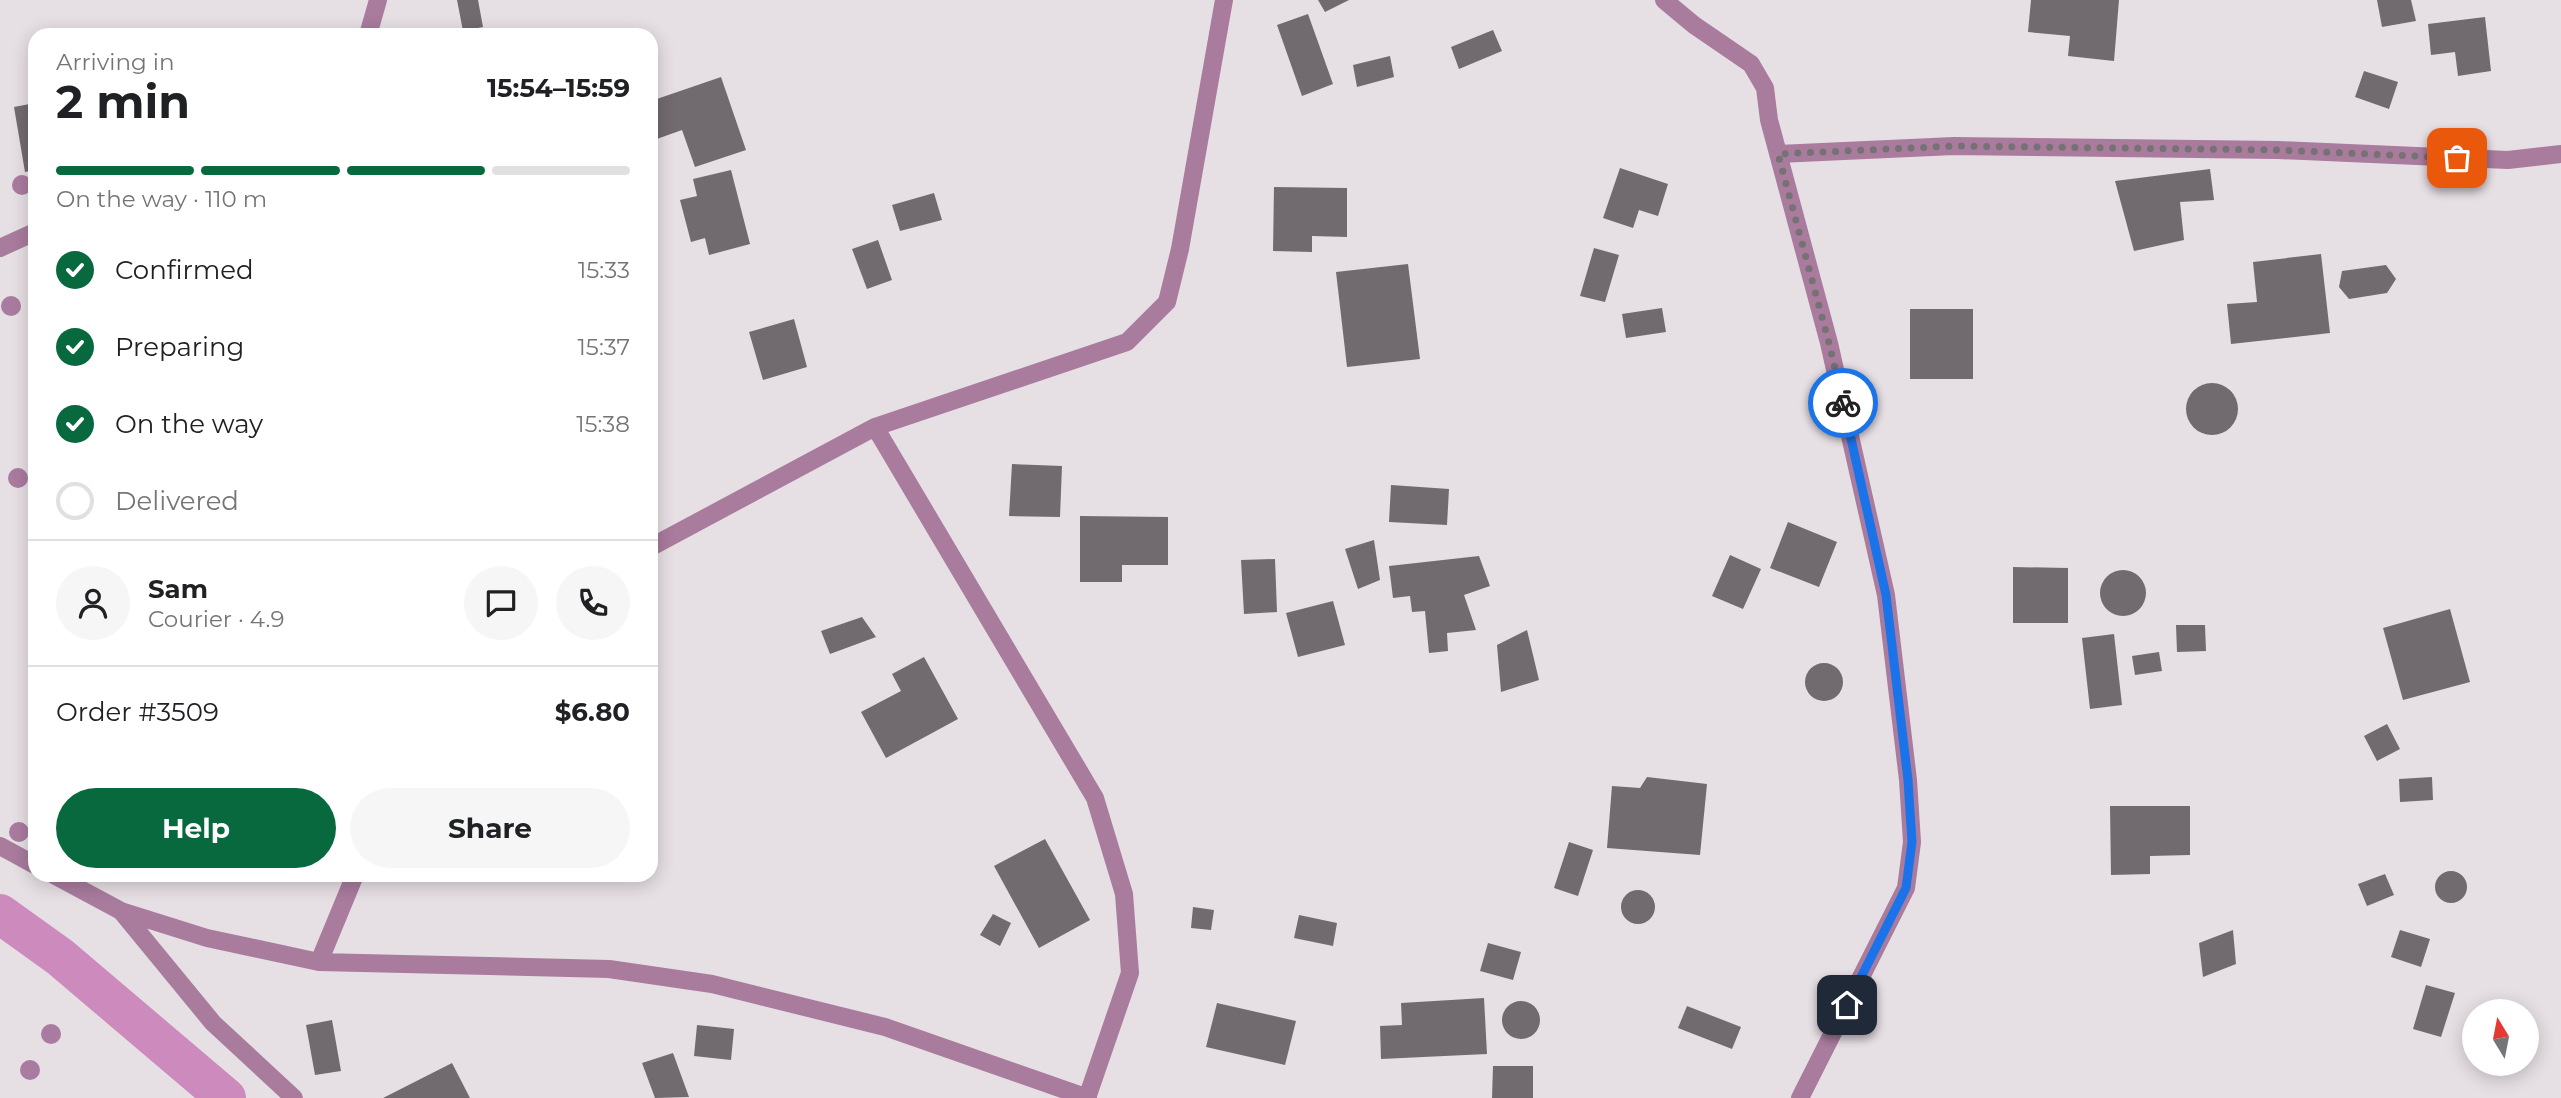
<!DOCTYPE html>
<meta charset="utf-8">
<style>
:root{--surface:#fff;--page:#f6f6f6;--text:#202124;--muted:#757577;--line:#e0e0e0;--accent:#08693e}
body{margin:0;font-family:Montserrat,sans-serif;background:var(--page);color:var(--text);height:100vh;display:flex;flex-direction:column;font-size:26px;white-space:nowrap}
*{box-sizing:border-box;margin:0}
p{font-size:23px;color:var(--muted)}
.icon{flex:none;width:38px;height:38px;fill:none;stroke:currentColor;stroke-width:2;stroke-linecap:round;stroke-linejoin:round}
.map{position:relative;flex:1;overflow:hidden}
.panel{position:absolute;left:28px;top:28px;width:630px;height:854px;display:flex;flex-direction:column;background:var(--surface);border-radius:21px;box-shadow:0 4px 18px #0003}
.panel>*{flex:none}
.needle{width:46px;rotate:350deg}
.controls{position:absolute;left:2462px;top:999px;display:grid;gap:14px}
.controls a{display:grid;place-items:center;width:77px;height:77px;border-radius:50%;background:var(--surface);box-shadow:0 4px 18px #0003;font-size:35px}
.pin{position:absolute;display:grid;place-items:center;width:60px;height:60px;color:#fff;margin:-30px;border-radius:14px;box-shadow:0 4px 10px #0006}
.courier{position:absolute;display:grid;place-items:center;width:70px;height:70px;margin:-35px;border:5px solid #1a73e8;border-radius:50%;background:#fff;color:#222;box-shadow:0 2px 9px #0007}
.summary em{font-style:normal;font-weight:700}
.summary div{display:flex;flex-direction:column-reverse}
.summary{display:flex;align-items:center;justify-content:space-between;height:119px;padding:0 28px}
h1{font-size:46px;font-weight:700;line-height:52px}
.bar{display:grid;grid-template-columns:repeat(4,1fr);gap:10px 7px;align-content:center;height:84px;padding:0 28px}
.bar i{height:9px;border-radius:5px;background:var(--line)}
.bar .on{background:var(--accent)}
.bar p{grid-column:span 4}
.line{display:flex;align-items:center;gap:18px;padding:0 28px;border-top:2px solid var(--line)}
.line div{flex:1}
.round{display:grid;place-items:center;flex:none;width:74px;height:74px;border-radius:37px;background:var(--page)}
ol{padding:0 28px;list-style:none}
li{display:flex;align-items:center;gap:21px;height:77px}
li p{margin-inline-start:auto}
li .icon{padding:7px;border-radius:50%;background:var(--accent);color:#fff;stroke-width:4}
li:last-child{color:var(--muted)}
li i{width:38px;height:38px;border:4px solid var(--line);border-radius:50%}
.action{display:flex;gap:14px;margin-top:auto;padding:14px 28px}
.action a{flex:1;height:80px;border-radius:42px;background:var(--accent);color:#fff;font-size:28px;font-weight:700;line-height:80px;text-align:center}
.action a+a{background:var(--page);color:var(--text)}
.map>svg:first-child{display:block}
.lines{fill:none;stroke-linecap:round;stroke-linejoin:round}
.canal{stroke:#cd8abc;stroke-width:40}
.building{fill:#716b6f}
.minor{stroke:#a97b9d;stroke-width:18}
.tree{fill:#aa7ba0}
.done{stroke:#767174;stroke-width:7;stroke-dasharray:0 12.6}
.route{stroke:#1a73e8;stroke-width:9}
</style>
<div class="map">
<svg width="2561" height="1098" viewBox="0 0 2561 1098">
<rect width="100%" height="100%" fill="#e6dfe4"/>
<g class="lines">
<path class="canal" d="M0 914 60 957 226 1098"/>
</g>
<path class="building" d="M457 0H478L483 27 463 31Z
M1318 0H1349L1325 12Z
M2031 0H2119L2114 61 2068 56 2070 36 2028 32Z
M2377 0H2411L2416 21 2382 27Z
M1308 14 1333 84 1302 96 1277 25Z
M2485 17 2491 71 2458 76 2455 52 2431 55 2428 24Z
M1493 30 1502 51 1459 69 1451 47Z
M1390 56 1394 77 1357 87 1353 65Z
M2364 71 2398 82 2389 109 2355 97Z
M721 77 746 150 695 167 682 130 654 140 651 132V101Z
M35 103V170L25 172 14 107Z
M1620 168 1668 184 1658 216 1639 210 1633 228 1603 218Z
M2210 169 2214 200 2180 202 2184 240 2134 251 2115 181Z
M731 170 750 244 709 255 705 238 691 242 680 200 697 196 693 179Z
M1274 187 1347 188V237L1312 236V252L1273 251Z
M934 193 942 220 900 231 892 205Z
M878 240 892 280 867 289 852 249Z
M1594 248 1619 255 1605 302 1580 296Z
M2321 254 2330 333 2231 344 2227 304 2257 302 2253 262Z
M1408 264 1420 359 1347 367 1336 272Z
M2386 265 2396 279 2387 293 2349 299 2339 287 2342 271Z
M1662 308 1666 332 1626 338 1622 314Z
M1910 309H1973V379H1910Z
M794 319 807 367 763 380 749 332Z
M2186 409a26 26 0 1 1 52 0a26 26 0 1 1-52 0Z
M1012 464 1062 466 1060 517 1009 516Z
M1391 485 1449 489 1447 525 1389 522Z
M1080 516 1168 517V565H1122V582H1080Z
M1788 522 1837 542 1819 587 1770 568Z
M1374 540 1380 580 1358 589 1345 549Z
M1730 555 1761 569 1743 609 1712 596Z
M1479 556 1490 586 1464 595 1476 630 1447 633 1448 651 1429 653 1425 611 1412 612 1410 596 1393 598 1389 566Z
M1275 559 1277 612 1244 614 1241 560Z
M2013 567 2068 568V623H2013Z
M2100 593a23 23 0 1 1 46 0a23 23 0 1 1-46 0Z
M1333 601 1345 645 1298 657 1286 613Z
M2450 609 2470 682 2403 700 2383 628Z
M862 617 876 637 830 654 821 631Z
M2176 625H2205L2206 651 2177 652Z
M1527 630 1539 680 1501 692 1497 645Z
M2114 634 2122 705 2090 709 2082 638Z
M2159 652 2162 671 2135 675 2132 656Z
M924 657 958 719 886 758 861 712 901 691 892 674Z
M1805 682a19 19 0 1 1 38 0a19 19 0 1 1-38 0Z
M2387 724 2400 749 2377 761 2364 736Z
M1647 777 1707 784 1700 855 1607 848 1612 786 1640 788Z
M2432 777 2433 800 2400 802 2399 779Z
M2110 806H2190V855L2150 856V874L2111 875Z
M1045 839 1090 920 1039 948 994 866Z
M1569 842 1593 850 1578 896 1554 888Z
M2435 887a16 16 0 1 1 32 0a16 16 0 1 1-32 0Z
M2385 874 2394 895 2367 906 2358 884Z
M1621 907a17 17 0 1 1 34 0a17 17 0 1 1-34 0Z
M1193 907 1214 910 1211 930 1191 928Z
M993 914 1011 923 1000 946 980 935Z
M1299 915 1337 923 1333 946 1294 938Z
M2233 930 2236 964 2203 977 2199 943Z
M2400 930 2430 939 2421 967 2391 957Z
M1488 943 1521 952 1513 980 1480 971Z
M2426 985 2455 993 2441 1037 2413 1029Z
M1484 998 1487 1054 1381 1059 1380 1026 1402 1025 1401 1003Z
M1502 1020a19 19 0 1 1 38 0a19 19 0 1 1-38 0Z
M1217 1003 1296 1021 1285 1065 1206 1047Z
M1687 1006 1741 1027 1732 1049 1678 1028Z
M332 1020 341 1071 315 1075 306 1025Z
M697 1025 734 1029 731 1060 694 1056Z
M673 1053 689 1097 655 1098 642 1063Z
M452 1063 470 1098H383Z
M1493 1066H1533V1098H1492Z"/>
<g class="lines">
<path class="minor" d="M1664 0 1694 25 1751 64 1765 88 1769 120 1829 343 1886 595 1908 780 1912 842 1906 888 1800 1098
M368 35 378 0
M1778 154 1954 146 2279 150 2508 160 2561 154
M0 248 35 232
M875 427 1095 798 1124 894 1130 973 1087 1098
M651 547 875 427 1127 342 1167 302 1180 249 1224 0
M0 846 35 865
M54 875 121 911 207 938 319 962 609 969 712 984 885 1027 1088 1098
M121 911 213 1023 294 1098
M319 962 355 875"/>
</g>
<g class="tree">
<circle cx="22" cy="185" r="10"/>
<circle cx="11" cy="306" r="10"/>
<circle cx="18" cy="478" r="10"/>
<circle cx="19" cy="832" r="10"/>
<circle cx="51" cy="1034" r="10"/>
<circle cx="30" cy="1070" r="10"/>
</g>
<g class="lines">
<path class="done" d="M1843 403 1829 343 1778 154 1954 146 2279 150 2457 158"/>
<path class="route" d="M1843 403 1886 595 1908 780 1912 842 1906 888 1847 1005"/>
</g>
</svg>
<div class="controls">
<a><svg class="needle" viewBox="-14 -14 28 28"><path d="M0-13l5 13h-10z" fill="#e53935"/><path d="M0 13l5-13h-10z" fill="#757577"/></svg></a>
</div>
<div class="pin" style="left:2457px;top:158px;background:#ea580c"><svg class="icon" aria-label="bag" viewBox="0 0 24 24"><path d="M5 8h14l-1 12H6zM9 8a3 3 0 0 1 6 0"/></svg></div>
<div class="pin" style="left:1847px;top:1005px;background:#1f2937"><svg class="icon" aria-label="home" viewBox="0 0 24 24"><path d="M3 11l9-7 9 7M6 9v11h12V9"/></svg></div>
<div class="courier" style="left:1843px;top:403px"><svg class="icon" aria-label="bike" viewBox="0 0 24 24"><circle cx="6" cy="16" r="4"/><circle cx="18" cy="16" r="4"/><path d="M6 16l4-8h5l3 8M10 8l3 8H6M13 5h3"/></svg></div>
<section class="panel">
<div class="summary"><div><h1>2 min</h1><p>Arriving in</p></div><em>15:54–15:59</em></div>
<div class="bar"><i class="on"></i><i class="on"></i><i class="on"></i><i></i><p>On the way · 110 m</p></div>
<ol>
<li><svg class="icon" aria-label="check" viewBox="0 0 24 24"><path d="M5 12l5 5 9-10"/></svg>Confirmed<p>15:33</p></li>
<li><svg class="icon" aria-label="check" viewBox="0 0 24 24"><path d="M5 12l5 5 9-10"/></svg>Preparing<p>15:37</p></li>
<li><svg class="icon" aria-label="check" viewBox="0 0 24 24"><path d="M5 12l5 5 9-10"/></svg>On the way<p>15:38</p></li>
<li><i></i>Delivered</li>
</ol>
<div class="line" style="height:126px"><a class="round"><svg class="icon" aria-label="person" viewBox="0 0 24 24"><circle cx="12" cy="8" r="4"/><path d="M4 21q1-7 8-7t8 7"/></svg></a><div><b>Sam</b><p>Courier · 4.9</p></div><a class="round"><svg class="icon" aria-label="chat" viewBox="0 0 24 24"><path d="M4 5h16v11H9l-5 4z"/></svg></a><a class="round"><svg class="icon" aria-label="phone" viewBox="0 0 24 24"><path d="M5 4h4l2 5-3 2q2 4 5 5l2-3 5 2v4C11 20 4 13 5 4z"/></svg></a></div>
<div class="line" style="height:91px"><div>Order #3509</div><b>$6.80</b></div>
<div class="action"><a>Help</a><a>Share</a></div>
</section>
</div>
